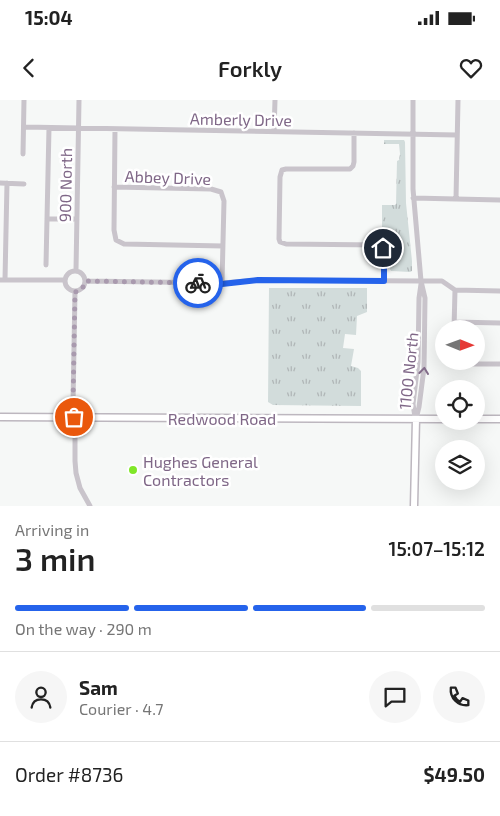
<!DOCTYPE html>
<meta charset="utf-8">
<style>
:root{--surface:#fff;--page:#f6f6f6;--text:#222;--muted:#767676;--line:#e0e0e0;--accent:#2563eb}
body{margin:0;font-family:"Exo 2",sans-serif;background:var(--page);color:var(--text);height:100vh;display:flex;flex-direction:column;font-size:19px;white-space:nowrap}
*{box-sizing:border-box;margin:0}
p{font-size:16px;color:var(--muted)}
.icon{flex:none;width:28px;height:28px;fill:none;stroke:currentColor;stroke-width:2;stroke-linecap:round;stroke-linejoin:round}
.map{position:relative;height:406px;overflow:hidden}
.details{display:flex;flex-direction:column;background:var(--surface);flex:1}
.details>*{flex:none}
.needle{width:32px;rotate:91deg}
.fabs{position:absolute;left:435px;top:220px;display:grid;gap:10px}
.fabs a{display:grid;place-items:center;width:50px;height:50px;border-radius:50%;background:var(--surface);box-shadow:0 5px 20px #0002;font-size:25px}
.pin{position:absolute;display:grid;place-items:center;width:42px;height:42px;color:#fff;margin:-21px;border:2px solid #fff;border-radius:50%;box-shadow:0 1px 5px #0007}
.courier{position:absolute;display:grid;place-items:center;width:50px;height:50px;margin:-25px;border:4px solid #2563eb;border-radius:50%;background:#fff;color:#222;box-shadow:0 1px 6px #0007}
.overview em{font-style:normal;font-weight:600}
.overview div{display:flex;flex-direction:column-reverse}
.overview{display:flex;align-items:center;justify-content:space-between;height:85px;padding:0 15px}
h1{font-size:32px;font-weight:600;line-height:38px}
.bar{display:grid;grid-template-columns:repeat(4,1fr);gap:8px 5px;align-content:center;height:60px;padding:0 15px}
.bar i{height:6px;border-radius:4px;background:var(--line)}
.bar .active{background:var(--accent)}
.bar p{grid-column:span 4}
.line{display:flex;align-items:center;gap:12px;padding:0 15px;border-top:1px solid var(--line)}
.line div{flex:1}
.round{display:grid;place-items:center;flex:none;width:52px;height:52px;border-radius:26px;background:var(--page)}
.status{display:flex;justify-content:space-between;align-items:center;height:35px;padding:0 25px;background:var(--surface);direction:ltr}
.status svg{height:14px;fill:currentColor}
header{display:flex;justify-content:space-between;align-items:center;height:65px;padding:0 15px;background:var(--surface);font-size:22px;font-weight:600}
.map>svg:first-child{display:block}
.grass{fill:url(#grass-tufts)}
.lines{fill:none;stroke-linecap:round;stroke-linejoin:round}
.major-casing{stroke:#bdb7bf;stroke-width:9}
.minor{stroke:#c9c4cb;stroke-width:5}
.major{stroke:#fff;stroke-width:6}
.oneway{stroke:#836c8a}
.done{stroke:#a99aae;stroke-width:5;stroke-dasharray:0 9}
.route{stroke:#2563eb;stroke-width:6}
.poi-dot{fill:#80e728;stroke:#fff;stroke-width:2}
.labels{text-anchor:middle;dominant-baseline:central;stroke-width:5;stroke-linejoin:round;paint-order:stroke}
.street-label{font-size:16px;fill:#7f6787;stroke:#fff}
.poi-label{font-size:16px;fill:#7f6787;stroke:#fff;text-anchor:start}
</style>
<div class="status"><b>15:04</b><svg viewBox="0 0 49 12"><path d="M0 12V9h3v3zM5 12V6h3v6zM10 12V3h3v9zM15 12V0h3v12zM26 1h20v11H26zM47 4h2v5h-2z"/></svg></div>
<header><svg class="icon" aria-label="back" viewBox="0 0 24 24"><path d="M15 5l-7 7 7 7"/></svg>Forkly<svg class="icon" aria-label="heart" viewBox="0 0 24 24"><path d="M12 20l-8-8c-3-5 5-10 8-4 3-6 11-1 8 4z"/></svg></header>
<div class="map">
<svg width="500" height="406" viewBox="0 0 500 406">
<defs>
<pattern id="grass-tufts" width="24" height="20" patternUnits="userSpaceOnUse" patternTransform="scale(1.25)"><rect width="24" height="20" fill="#d2dcdb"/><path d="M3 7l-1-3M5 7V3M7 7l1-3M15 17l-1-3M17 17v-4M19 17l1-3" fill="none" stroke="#b0b6b7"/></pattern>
</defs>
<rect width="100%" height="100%" fill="#f6f8f7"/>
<path class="grass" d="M384 40H404L405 42 406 103 412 161V171L410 172 391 171 390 169 389 150 394 148C392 142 389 136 382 136V105H395L396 104 397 61 399 60 400 54 399 44H384Z
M269 188H367V212L357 216 356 235 345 234 343 248 354 249 351 266 358 268 361 271V306L273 305 268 302Z"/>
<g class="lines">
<defs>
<path id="major" d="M0 317 444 319
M476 319H500
M414 406 416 319"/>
</defs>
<use href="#major" class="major-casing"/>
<path class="minor" d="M413 0V89L421 181 425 198 424 268 419 307 416 319
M24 27 457 35
M115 29 114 130 116 140 124 144 223 146
M274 32 275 0
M354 33V62L353 66 350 69H286L282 70 280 77 279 139 280 142 286 144 379 145 382 147 384 151V181
M23 54 24 0
M0 83 24 84
M114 87 211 89 221 92 224 101 222 183
M413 98 500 100
M456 99 458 0
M47 119H77
M46 165 49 28
M76 170 79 0
M65 181a10 10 0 1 1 20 0a10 10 0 1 1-20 0Z
M0 180H65
M5 180 7 83
M86 181 222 183 258 180 421 181H442L455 190 500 191
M75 191 73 304 75 332V361L76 373 80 388 90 406
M454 222 500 223
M454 229 455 190
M454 261V264H500
M415 317 413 304 418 262 419 198 421 184"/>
<use href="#major" class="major"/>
</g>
<defs><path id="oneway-chevron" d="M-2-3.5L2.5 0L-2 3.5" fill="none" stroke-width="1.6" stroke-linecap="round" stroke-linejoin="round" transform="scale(1.25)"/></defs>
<use class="oneway" href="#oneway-chevron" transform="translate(424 271) rotate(-83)"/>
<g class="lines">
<path class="done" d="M74 317 73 304 75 192 82 189 86 181 198 183"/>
<path class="route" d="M198 183 222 184 258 180 384 181V151L383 148"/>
</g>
<circle class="poi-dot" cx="133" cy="370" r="5"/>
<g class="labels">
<g class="street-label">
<text transform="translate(241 19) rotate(1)">Amberly Drive</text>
<text transform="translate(168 77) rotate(2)">Abbey Drive</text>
<text transform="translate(65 85) rotate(-89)">900 North</text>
<text transform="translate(408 271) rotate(-84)">1100 North</text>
<text x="222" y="318">Redwood Road</text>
</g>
<g class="poi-label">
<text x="143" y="361">Hughes General<tspan x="143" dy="18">Contractors</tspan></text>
</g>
</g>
</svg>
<div class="fabs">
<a><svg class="needle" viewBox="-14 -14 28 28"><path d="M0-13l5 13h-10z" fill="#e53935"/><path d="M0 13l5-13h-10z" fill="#767676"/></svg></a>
<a><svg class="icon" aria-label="locate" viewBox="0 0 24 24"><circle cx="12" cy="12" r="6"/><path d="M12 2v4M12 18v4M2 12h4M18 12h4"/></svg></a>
<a><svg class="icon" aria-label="layers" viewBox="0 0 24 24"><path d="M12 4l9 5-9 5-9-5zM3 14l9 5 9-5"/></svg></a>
</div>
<div class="pin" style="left:74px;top:317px;background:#ea580c"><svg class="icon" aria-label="bag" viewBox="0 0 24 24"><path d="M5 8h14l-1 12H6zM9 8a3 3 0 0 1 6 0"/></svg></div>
<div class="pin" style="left:383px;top:148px;background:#1f2937"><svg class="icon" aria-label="home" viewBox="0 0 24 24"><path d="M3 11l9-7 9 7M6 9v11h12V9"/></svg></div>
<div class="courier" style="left:198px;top:183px"><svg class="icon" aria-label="bike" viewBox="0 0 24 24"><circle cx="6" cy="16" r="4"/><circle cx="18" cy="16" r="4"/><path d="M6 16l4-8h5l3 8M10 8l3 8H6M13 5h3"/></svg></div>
</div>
<section class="details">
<div class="overview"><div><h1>3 min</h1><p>Arriving in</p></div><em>15:07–15:12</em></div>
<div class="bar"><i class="active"></i><i class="active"></i><i class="active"></i><i></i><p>On the way · 290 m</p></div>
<div class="line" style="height:90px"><a class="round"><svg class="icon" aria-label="person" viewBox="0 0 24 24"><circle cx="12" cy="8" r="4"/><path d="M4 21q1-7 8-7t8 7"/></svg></a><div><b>Sam</b><p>Courier · 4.7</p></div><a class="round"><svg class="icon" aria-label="chat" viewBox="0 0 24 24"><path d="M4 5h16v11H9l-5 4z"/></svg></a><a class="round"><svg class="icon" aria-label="phone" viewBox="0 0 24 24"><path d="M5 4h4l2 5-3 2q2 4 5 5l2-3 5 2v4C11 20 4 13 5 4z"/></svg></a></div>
<div class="line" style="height:65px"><div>Order #8736</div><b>$49.50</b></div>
</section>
